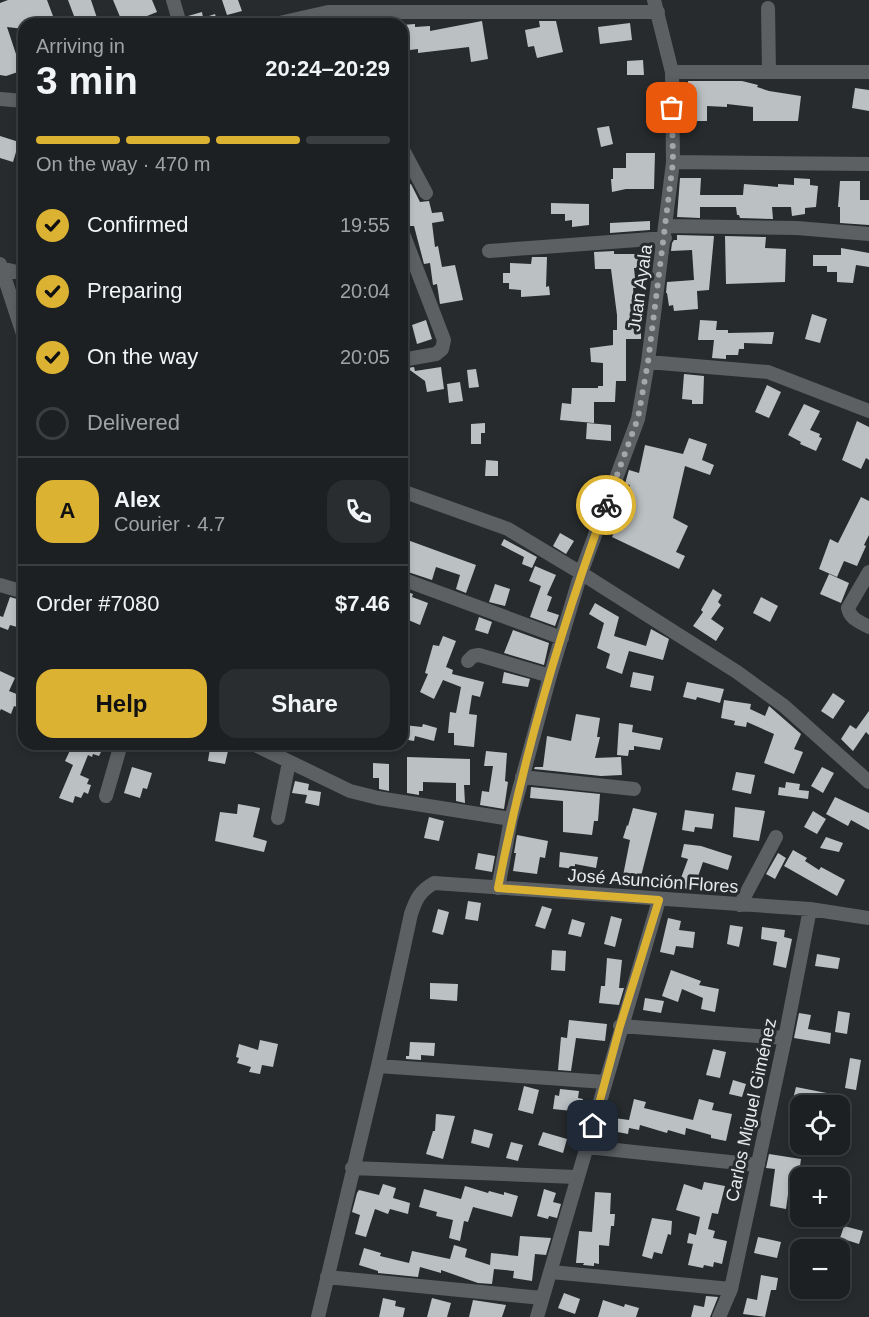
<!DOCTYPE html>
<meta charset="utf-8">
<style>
:root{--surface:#1d2022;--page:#2a2d2f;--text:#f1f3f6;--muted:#a0a3a5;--line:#3b3e40;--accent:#dcb233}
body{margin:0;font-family:Arial,sans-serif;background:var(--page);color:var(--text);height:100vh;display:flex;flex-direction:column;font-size:22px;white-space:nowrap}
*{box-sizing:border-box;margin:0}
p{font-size:20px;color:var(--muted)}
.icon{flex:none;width:33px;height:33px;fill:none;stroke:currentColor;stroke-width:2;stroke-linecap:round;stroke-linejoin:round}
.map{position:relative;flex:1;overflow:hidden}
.details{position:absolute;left:18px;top:18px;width:390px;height:732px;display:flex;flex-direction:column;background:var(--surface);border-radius:18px;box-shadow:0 3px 9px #0003,0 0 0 2px var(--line)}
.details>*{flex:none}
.tools{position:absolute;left:790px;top:1095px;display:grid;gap:12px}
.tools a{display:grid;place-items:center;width:60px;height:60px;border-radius:12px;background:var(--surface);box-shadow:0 3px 9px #0003,0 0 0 2px var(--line);font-size:30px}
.pin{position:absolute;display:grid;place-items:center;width:51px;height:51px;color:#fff;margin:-26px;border-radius:12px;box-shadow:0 3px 9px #0006}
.courier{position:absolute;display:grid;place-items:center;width:60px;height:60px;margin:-30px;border:4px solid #dcb233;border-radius:50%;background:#fff;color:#222;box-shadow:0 2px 8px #0007}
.head em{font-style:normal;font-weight:800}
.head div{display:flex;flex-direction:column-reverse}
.head{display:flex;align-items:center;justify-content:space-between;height:102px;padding:0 18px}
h1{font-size:39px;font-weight:800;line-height:45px}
.bar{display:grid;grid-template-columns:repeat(4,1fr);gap:9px 6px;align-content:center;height:72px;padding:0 18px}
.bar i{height:8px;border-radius:4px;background:var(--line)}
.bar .active{background:var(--accent)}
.bar p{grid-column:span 4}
.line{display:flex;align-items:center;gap:15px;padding:0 18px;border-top:2px solid var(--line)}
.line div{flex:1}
.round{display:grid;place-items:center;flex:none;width:63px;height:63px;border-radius:18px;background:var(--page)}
ol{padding:0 18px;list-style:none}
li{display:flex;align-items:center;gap:18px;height:66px}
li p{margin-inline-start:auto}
li .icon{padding:6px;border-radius:50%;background:var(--accent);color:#111;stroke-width:4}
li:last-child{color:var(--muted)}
li i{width:33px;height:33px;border:3px solid var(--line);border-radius:50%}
.primary-button{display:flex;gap:12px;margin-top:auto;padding:12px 18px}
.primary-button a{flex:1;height:69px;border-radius:18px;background:var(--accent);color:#111;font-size:24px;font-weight:800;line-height:69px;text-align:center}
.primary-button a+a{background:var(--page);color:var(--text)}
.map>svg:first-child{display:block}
.building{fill:#bbc0c3}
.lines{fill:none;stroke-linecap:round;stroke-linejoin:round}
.minor{stroke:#5c6063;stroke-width:14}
.done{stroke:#a4a7a8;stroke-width:6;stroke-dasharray:0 10.8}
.route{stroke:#dcb233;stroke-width:8}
.labels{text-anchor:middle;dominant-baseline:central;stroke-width:6;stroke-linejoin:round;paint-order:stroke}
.street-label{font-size:18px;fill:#e7eaeb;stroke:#272b2d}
</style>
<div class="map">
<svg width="869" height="1317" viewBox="0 0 869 1317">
<rect width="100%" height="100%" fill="#272b2d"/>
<path class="building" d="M8 0H47L56 24H24V29L7 27 18 60 24 58V70L6 76 0 75V3Z
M68 0H91L99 24H77Z
M113 0H152L157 12 127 24H123Z
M222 0H238L242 11 227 15Z
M202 12 203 18 215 14 218 24H190L188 16Z
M482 21 488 59 471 62 469 47 418 53V49L410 50 408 35H402V25L415 24V27L430 26V31Z
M539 21H556L563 52 537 58 534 46 528 47 525 30 540 27Z
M630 23 632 40 600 44 598 27Z
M643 60 644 75H627V61Z
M688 81H742L758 85 757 87 769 91 801 96 798 121H753V107L727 104V107L707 106V121H682L681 91 688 90Z
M855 88 869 90V111L852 108Z
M609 126 613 144 601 147 597 128Z
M0 136 19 142 13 162 0 158Z
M626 153H655L654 189H626L612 192 611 179H613V168H626Z
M680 178H701L700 195H743L744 184 778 187V184L794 185V178L810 179V185L818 186 816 207 805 208V214L792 216 791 207H772L773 219 740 218 739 215H737L736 207H700V218L677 217Z
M840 181H860V200H869V225L840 223V207H838Z
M411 184 420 202 429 201 432 213 442 212 444 221 432 223 435 247 438 246 442 267 455 265 463 300 440 304 437 284 433 285 430 263 424 264 414 226H410L405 223 402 188Z
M551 203 589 204V225L572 227V220L565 221V214H551Z
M650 221V230L610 233V223Z
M677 235 714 236 709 290 697 291 698 309 674 311 673 305 669 306 667 293H666L667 282 694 280 692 250 671 251 672 243 674 240H677Z
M725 236 766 237 765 248 786 249 785 282 726 284Z
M841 248 869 253V267L856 265 853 283 837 282V272H827V266H813V255H841Z
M614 251V254H638V268H634L636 288H633L634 303 630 304 633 329H641V339H626V381H616L615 402H594V423L560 420 562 403 571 404 572 388H598V386H603V363L591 362 590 348 613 345V330H617V315L611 269H595L594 252Z
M532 257H547L546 287 549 286 550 295 521 297V290L509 289V283H503V273H510V263L531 264Z
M812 314 827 319 820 343 805 339Z
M426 320 432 339 417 344 412 325Z
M700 320 717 321 716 330H728V333L774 332 772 344 744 343V349H739L738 355H726V359L712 358 714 340H698Z
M414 367 415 371 441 367 444 389 427 392 425 381 407 368Z
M476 369 479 387 469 388 467 370Z
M684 374 704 376 703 404H692V400L682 399Z
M460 382 463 401 449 403 447 384Z
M767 385 781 392 769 418 755 412Z
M804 404 820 411 810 430 820 434 819 437 822 438 816 451 800 444 801 442 788 435Z
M857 421 869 427V460L866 458 861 469 842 460Z
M485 423V433H481V444H471V424Z
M587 423 611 425V441L586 439Z
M689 438 707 444 702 460 714 465 710 475 685 466 673 518 688 526 676 552 685 556 679 569 612 537 623 514 619 512 630 485 625 484 628 473 629 470 639 473 645 445 683 454Z
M486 460 498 461V476H485Z
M861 497 869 501V535L864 545 866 546 857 566 844 561 837 577 819 569 830 539 838 543Z
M560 533 574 541 566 554 553 546Z
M402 538 476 565 466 593 456 589 460 575 436 567 432 580 402 570Z
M504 539 537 557 532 568 522 564 524 557 501 545Z
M535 566 556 575 547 595 552 597 547 611 559 615 555 626 530 617 541 586 529 581Z
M829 574 849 583 841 603 820 594Z
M495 584 510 589 505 606 489 602Z
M713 589 722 595 718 602 721 605 711 619 724 628 716 641 693 626 703 612 701 610Z
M402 590 413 594 412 597 428 603 420 625 406 619 408 614 402 612Z
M10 597 24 601V629L10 625 8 630 0 627V616L3 617Z
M761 597 778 606 770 622 753 613Z
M595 603 619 617 614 636 646 646 651 629 669 639 663 660 629 651 622 674 606 668 610 654 597 648 604 623 589 614Z
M479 617 492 622 488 634 475 630Z
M513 630 549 643 544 665 504 653Z
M443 636 456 641 446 667 453 670 452 674 484 682 480 697 472 695 469 714 477 715 474 747 454 745V733H448L450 712 456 713 461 687 443 680 434 699 420 692 428 674 425 673 433 645 439 646Z
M0 671 15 678 9 691 24 697 22 709 14 706 11 714 1 709 0 711Z
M504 672 530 679 528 687 502 683Z
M633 672 654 676 651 691 630 687Z
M687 682 724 689 720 703 697 697 696 700 683 697Z
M833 693 845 701 833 719 821 711Z
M724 700 751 704 750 709 765 716 769 706 801 734 794 749 803 752 794 774 764 763 774 734 747 722 746 727 734 725 735 721 721 718Z
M869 711V735L866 732 853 751 841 739 850 725 856 729Z
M576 714 600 718 597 737H600L595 758 621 757 622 775 601 776 534 769 535 767H543L547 736 571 741Z
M619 723 633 725 632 732 663 738 660 750 634 746V750H629L628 756 617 755Z
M423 724 437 728 434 741 415 736 414 741 402 739 404 725 422 727Z
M73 744H94L103 748 99 756 93 754 92 757 88 755 80 775 89 779 87 784 91 785 88 794 84 792 81 798 75 796 73 803 59 798 73 765 65 761Z
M210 748 228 751 225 764 208 761Z
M486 751 507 753 505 781 508 782 504 809 480 805 482 791 489 792 493 766H484Z
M407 757 470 759V785H464L465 803 456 801V783L423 782V791H419V795L407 793Z
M373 763 389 764V791L379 789V778H373Z
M132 767 152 773 147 789 143 788 140 798 124 793Z
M822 767 834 773 823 793 811 786Z
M736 772 755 775 751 794 732 790Z
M295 781 309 784 308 790 321 792 319 806 305 803 307 795 292 793Z
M786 782 800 784 799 790 809 791 808 799 778 795 779 787 785 788Z
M531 787 600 794 598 821H594L592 835 563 832V801L530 798Z
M835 797 869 813V830L851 820 848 826 826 814Z
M238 804 260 808 253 837 267 841 264 852 215 841 220 812 237 814Z
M735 807 765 811 759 841 733 837Z
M633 808 657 813 638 888 621 886 630 840 623 838 627 825 628 826Z
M685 810 714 814 712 829 695 827 694 832 682 830Z
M813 811 826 819 817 834 804 827Z
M429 817 444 821 439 841 424 838Z
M517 835 548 841 545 858 540 857 537 874 513 871 516 853H514Z
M826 837 843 843 839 852 820 848Z
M684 844 701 846 732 856 728 870 703 862 693 891 678 886 688 859 681 857Z
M793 850 807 858 805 861 819 870 821 867 845 880 837 896 784 866Z
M560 852 598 857 596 868 575 864V869L559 867Z
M478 853 495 856 492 872 475 869Z
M778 853 786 858 775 879 766 874Z
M468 901 481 903 478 921 465 919Z
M542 906 552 909 545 929 535 926Z
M438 909 449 912 443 935 432 932Z
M611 916 622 919 615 947 604 944Z
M668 918 681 921 679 930 695 932 693 948 676 946 674 955 660 952Z
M572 919 585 923 581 937 568 934Z
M730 925 743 927 739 947 727 944Z
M762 927 785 930 784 937 792 939 786 968 773 965 777 942 761 939Z
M552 950 566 951 565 971 551 970Z
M817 954 840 958 838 969 815 966Z
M607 958 622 960 619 988H624L619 1005 599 1003 601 986H605Z
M671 970 701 981 699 985 719 989 715 1012 701 1009 703 998 682 989 678 1002 662 996Z
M430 983 458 984 457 1001 430 999Z
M645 998 664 1001 661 1013 643 1010Z
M838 1011 850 1013 847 1034 835 1032Z
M799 1013 811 1015 808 1029 831 1033 830 1044 794 1038Z
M569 1020 607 1024 605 1041 576 1038 571 1071 558 1070 561 1037 567 1038Z
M260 1040 278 1044 273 1067 262 1065 260 1074 249 1072 251 1067 237 1063 239 1058 236 1057 239 1044 258 1050Z
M410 1042 435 1043 434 1056 421 1055V1060L406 1059V1056H409Z
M713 1049 726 1052 720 1078 706 1075Z
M850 1058 861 1060 856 1090 845 1088Z
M733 1080 746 1084 742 1097 729 1094Z
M524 1086 539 1090 533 1114 518 1110Z
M796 1087 847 1097 845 1106H801V1113L790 1111Z
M560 1089 579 1091 578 1098 583 1099 582 1112 553 1109 555 1095 559 1096Z
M634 1099 646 1102 644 1108 693 1120 699 1099 714 1103 712 1110 732 1114 726 1141 711 1138V1135L686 1128 685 1135 668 1130 667 1133 640 1125 639 1130 629 1128 628 1134 612 1131 614 1118 629 1120Z
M436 1114 455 1116 443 1159 426 1154 433 1131H435Z
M474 1129 493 1134 489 1148 471 1143Z
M543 1132 567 1139 563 1153 538 1145Z
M511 1142 523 1145 518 1161 506 1158Z
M769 1154 801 1159 799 1173 791 1172 786 1209 770 1206 775 1169 766 1168Z
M704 1182 725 1186 718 1214 712 1213 708 1229 715 1231 713 1238 727 1241 722 1264 714 1262 713 1267 704 1265 703 1268 688 1265 693 1244 687 1243 689 1233 696 1235 700 1217 676 1210 684 1184 702 1190Z
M383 1184 396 1188 393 1198 410 1203 408 1214 390 1209 388 1214 375 1209 366 1237 355 1234 360 1215 352 1212 357 1193 359 1190 379 1195Z
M465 1186 488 1193 489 1191 504 1195V1192L518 1196 512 1217 473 1207 468 1222 464 1221 460 1241 449 1238 453 1220 436 1216 437 1212 419 1207 424 1189 461 1199Z
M544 1189 556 1193 553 1202 561 1204 557 1218 549 1216 548 1219 537 1216Z
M595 1192 611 1193 610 1214H615L614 1226H611L609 1246 599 1245V1264L594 1263V1266L583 1265 584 1263H576L579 1231 592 1232Z
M652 1218 672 1221 671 1235 668 1234 662 1254 654 1252 652 1259 642 1256Z
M844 1226 863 1231 859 1244 840 1238Z
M520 1236 551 1238 546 1255 535 1254 532 1281 513 1278 514 1271 494 1269 492 1284 478 1283 441 1270V1273L420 1267 418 1277 378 1273V1271L359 1265 364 1248 381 1253 380 1256 409 1263 412 1251 450 1259 454 1245 467 1249 465 1257 490 1265 491 1253 518 1256Z
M758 1237 781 1242 777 1258 754 1253Z
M761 1275 778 1278 776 1290H771L765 1317 743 1314 747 1298 757 1300Z
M564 1293 580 1299 575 1314 558 1308Z
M706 1296 718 1297 710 1317H691L694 1305 704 1307Z
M383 1298 396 1301 395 1306 405 1308 403 1317H379Z
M432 1298 451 1303 447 1317H427Z
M473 1300 506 1305 502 1317H469Z
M603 1300 624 1307 625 1304 639 1308 636 1317H598Z"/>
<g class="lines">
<path class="minor" d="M173 0 180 24
M768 8 769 72
M275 24 328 12H658
M672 72H869
M0 99 24 101
M402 148 426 193
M673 162 869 164
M666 226 797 228 869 234
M402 231 444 340 442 349 436 354 402 360
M489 251 665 238
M0 264 24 337
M1 268 24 274
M648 362 768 372 869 411
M402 491 508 529 581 573 737 672 784 706 869 782
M869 572 848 608C850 619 860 622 869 627
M402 579 562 638
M0 585 24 592
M468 661 473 656 479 655 550 676
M253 744 350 791 378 798 511 819
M522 777 634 789
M106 796 121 744
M278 818 289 762
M498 888 511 819 550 676 581 573 638 419 648 362 673 162 672 72 654 0
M740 905 776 837
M620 1026 785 1038
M378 1066 605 1082
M587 1147 758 1165
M352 1168 576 1177
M551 1272 731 1289
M327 1277 542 1298
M318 1317 378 1066 411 914C416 899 420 891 434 883L810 909 869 918
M537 1317 659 900
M719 1317 731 1289 785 1038 810 909"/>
</g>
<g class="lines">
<path class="done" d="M606 505 638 418 648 362 673 162 672 108"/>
<path class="route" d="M593 1126 620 1026 659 900 498 888C523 758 560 630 606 505"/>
</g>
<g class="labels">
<g class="street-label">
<text transform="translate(640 288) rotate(-82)">Juan Ayala</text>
<text transform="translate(653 881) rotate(4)">José Asunción Flores</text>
<text transform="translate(751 1110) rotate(-78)">Carlos Miguel Giménez</text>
</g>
</g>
</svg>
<div class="tools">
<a><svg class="icon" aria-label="locate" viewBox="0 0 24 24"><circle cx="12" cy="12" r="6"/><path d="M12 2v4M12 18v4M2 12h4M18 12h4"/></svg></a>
<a>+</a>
<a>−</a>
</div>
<div class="pin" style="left:672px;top:108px;background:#ea580c"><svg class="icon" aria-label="bag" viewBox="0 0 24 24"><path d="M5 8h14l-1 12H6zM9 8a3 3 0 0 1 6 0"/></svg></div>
<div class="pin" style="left:593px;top:1126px;background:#1f2937"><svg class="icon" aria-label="home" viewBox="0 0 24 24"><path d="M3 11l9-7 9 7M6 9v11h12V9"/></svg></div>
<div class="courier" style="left:606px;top:505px"><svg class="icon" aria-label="bike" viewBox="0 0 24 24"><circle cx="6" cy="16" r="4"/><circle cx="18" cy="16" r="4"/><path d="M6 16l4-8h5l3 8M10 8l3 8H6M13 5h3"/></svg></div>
<section class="details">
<div class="head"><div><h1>3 min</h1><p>Arriving in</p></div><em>20:24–20:29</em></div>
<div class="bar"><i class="active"></i><i class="active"></i><i class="active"></i><i></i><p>On the way · 470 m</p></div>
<ol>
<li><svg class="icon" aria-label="check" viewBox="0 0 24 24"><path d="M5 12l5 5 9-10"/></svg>Confirmed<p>19:55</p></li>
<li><svg class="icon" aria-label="check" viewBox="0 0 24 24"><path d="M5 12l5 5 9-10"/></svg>Preparing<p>20:04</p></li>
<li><svg class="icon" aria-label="check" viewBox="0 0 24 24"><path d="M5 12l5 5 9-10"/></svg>On the way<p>20:05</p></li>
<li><i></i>Delivered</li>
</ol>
<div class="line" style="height:108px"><b class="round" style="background:var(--accent);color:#111">A</b><div><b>Alex</b><p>Courier · 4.7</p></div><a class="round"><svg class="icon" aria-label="phone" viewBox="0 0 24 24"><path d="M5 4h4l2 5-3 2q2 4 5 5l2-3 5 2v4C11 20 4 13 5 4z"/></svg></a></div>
<div class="line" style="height:78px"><div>Order #7080</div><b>$7.46</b></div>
<div class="primary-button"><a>Help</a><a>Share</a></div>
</section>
</div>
